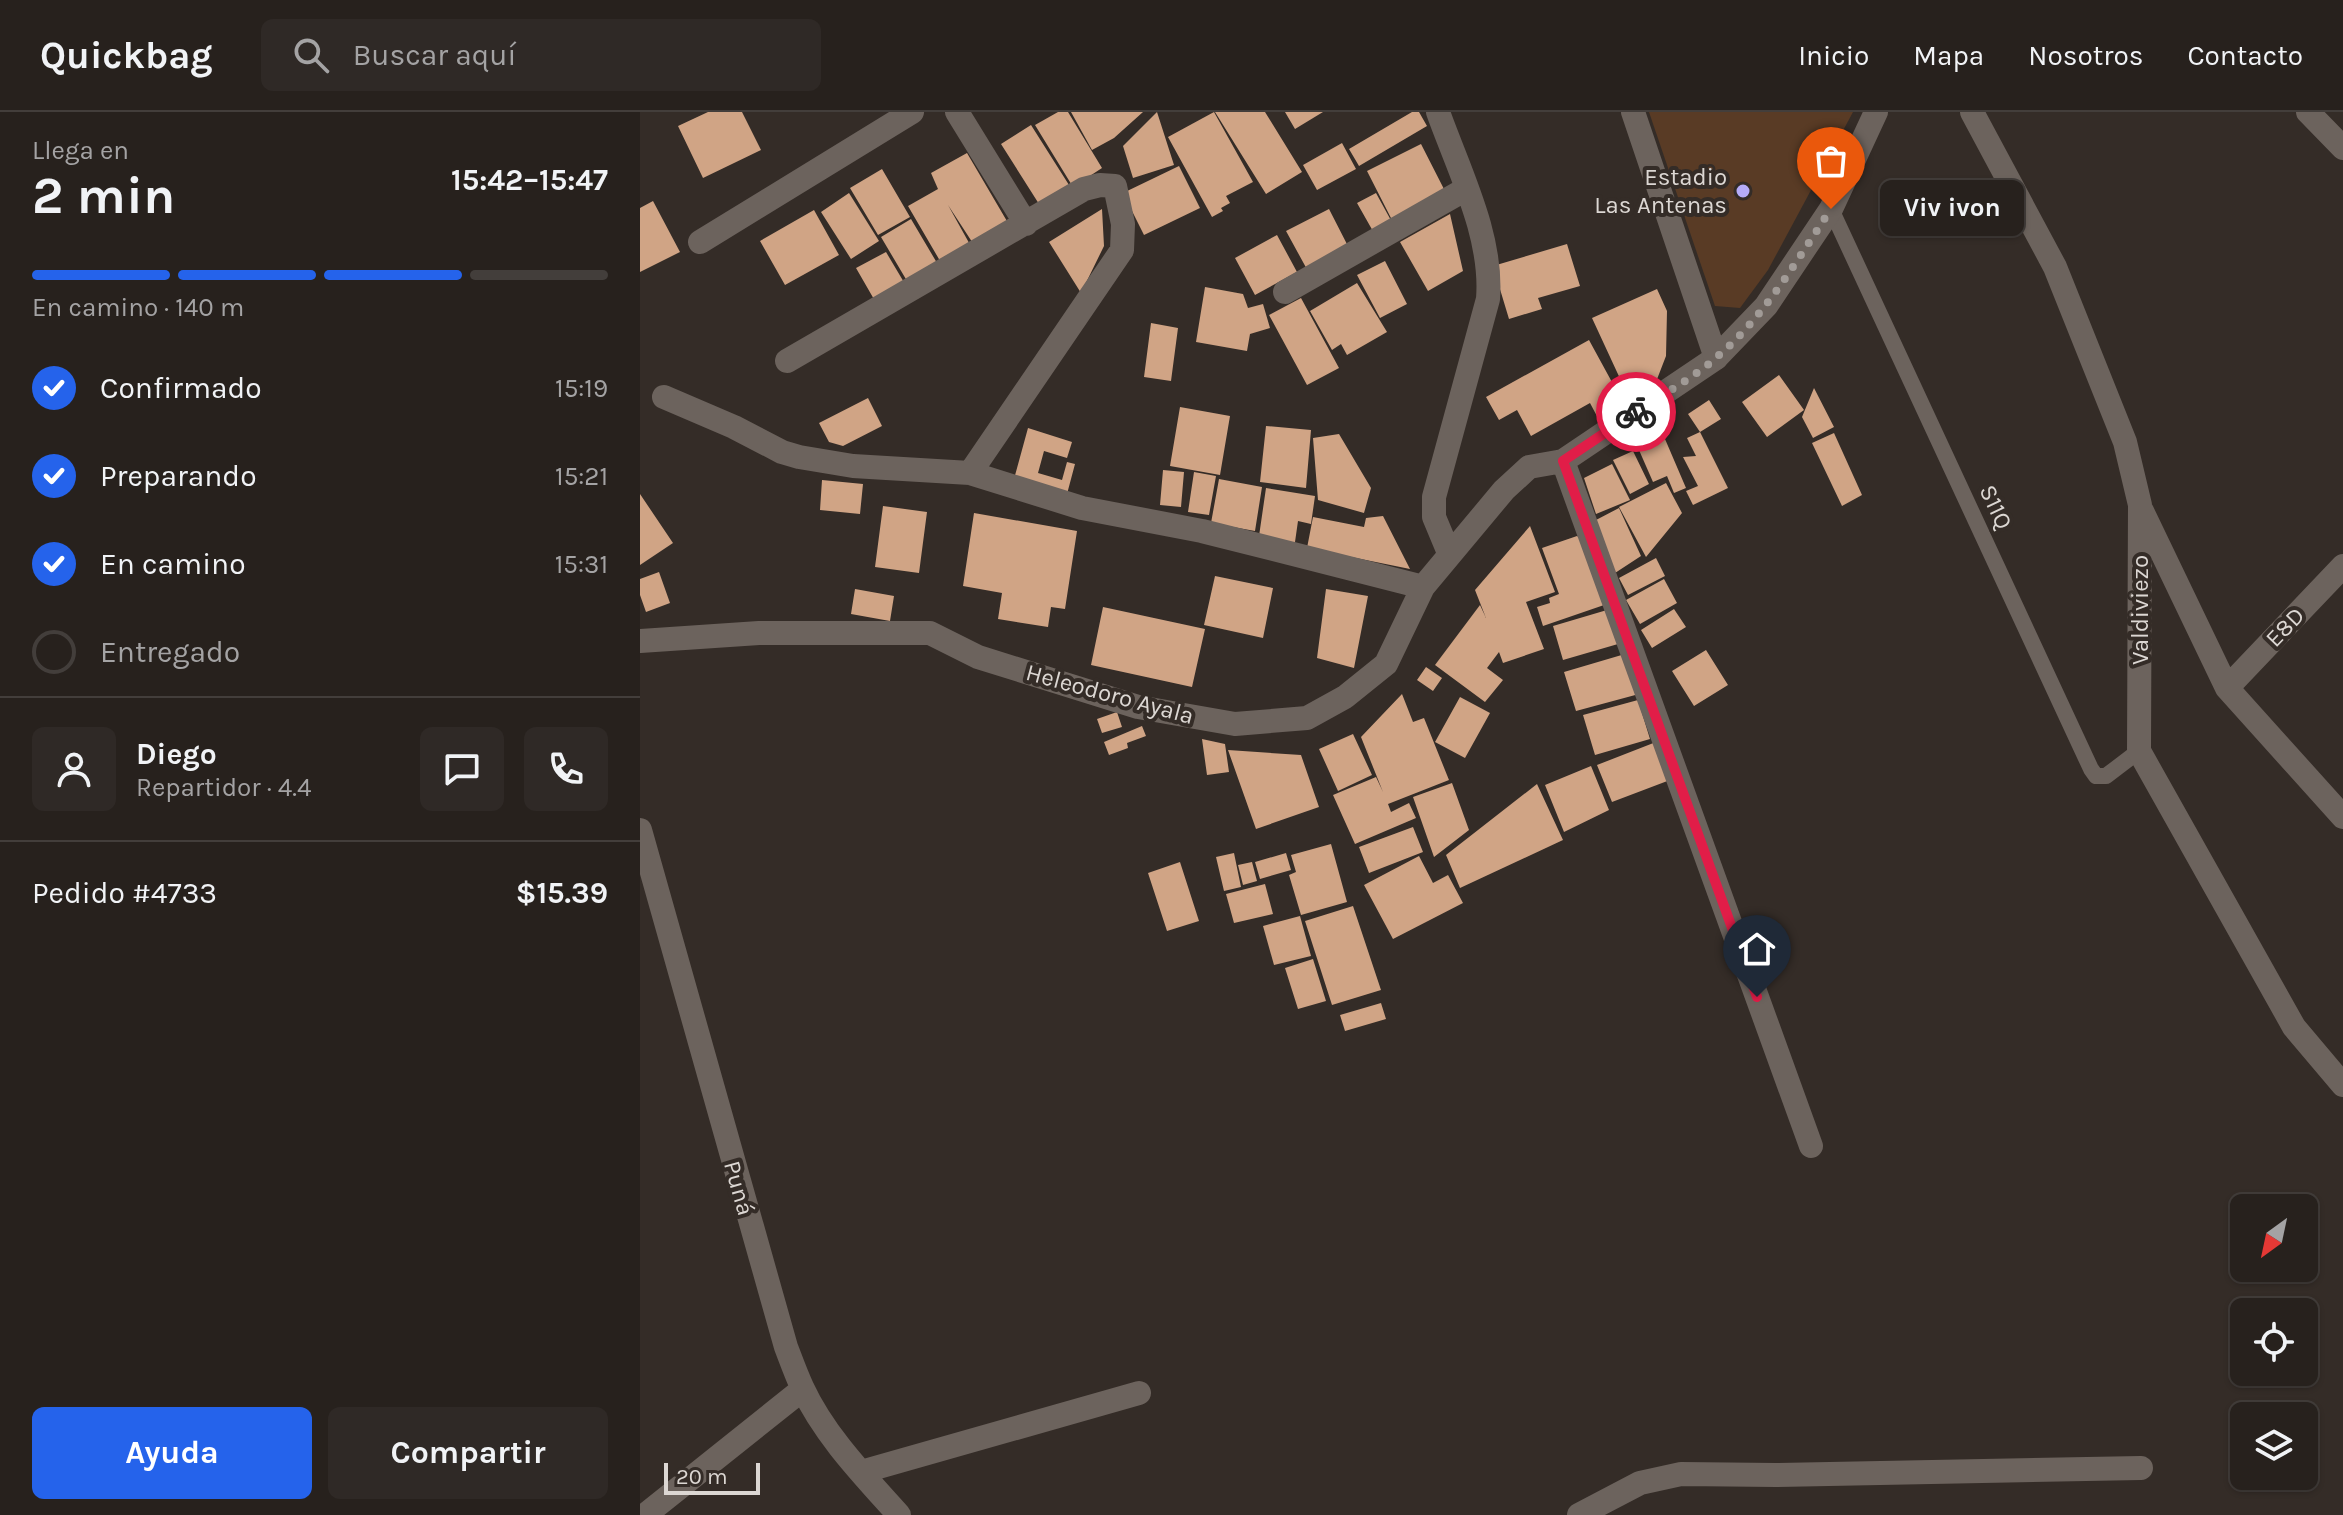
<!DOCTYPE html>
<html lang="es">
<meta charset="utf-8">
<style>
:root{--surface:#27211d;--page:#2f2926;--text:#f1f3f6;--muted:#a4a3a4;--line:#433e3b;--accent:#2563eb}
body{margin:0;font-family:Karla,sans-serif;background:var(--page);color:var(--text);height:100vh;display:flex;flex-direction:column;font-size:30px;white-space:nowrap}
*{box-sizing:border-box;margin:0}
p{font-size:26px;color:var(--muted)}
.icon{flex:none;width:44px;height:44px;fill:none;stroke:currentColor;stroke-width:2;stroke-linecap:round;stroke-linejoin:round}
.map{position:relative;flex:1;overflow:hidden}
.sheet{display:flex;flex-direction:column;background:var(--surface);width:640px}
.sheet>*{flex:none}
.needle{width:52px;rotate:213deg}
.controls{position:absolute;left:1590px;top:1082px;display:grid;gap:16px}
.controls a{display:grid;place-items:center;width:88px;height:88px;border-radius:12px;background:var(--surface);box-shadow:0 2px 6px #0004,0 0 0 2px var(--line);font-size:40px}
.scale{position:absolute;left:24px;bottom:20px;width:96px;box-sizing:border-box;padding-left:8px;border:4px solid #dcd7d3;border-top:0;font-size:22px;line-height:28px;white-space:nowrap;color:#dcd7d3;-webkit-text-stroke:6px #342c27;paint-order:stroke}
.pin{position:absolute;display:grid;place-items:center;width:68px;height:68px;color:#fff;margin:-82px -34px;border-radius:50% 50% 50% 0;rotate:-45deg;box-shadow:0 0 8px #0007}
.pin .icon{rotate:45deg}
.courier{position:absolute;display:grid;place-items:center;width:80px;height:80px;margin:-40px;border:6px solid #e11d48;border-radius:50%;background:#fff;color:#222;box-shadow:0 2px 10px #0007}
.bubble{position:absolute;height:56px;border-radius:12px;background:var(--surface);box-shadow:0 2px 6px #0004,0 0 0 2px var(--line);font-size:26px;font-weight:700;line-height:56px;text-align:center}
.head em{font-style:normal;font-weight:700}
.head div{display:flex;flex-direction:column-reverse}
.head{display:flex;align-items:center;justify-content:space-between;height:136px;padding:0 32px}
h1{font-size:52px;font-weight:700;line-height:60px}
.bar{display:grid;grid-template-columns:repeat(4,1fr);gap:12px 8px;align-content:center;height:96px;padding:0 32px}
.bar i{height:10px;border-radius:6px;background:var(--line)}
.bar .selected{background:var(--accent)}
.bar p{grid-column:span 4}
.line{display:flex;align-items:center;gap:20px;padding:0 32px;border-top:2px solid var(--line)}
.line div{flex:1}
.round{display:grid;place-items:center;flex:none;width:84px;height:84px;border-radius:12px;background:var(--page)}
ol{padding:0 32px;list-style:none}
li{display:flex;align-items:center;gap:24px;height:88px}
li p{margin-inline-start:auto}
li .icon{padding:8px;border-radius:50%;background:var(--accent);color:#fff;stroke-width:4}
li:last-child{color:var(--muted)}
li i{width:44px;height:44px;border:4px solid var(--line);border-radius:50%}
.button{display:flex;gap:16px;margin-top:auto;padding:16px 32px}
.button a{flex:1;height:92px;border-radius:12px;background:var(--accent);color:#fff;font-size:32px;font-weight:700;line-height:92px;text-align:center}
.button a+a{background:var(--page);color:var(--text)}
header{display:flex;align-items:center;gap:48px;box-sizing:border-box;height:112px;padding:0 40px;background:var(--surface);border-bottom:2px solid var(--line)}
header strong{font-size:38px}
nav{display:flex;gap:44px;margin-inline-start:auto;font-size:28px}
.search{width:560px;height:72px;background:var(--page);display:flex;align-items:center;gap:20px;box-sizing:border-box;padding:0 28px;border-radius:12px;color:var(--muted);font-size:30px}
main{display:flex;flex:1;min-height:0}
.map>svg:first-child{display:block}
.green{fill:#593b25}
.building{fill:#d0a485}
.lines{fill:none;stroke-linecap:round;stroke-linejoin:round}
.lane{stroke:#6c635d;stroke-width:16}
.street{stroke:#6c635d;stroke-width:24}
.secondary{stroke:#6c635d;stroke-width:24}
.done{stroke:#a19b97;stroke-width:8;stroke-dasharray:0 14.4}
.route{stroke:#e11d48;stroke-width:10}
.poi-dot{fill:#b5acf9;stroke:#342c27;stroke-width:3}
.labels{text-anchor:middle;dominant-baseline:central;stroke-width:8;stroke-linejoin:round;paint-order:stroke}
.poi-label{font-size:24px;fill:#dcd7d3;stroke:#342c27;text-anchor:end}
.street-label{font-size:24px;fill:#dcd7d3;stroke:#342c27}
</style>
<header>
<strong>Quickbag</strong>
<div class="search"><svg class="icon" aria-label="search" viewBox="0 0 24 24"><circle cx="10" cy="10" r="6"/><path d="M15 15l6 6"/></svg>Buscar aquí</div>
<nav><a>Inicio</a><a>Mapa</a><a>Nosotros</a><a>Contacto</a></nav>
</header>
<main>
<section class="sheet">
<div class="head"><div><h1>2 min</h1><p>Llega en</p></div><em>15:42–15:47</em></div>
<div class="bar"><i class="selected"></i><i class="selected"></i><i class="selected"></i><i></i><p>En camino · 140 m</p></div>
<ol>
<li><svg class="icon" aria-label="check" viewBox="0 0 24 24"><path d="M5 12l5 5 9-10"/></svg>Confirmado<p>15:19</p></li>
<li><svg class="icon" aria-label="check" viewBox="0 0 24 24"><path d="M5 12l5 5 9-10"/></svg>Preparando<p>15:21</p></li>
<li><svg class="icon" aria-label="check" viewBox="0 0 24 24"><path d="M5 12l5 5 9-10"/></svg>En camino<p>15:31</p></li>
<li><i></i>Entregado</li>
</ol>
<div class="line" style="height:144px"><a class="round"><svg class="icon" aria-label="person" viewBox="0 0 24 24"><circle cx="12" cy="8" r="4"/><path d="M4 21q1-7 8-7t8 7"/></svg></a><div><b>Diego</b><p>Repartidor · 4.4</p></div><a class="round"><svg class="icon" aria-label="chat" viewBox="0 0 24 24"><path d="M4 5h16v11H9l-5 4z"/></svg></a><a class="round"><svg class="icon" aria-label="phone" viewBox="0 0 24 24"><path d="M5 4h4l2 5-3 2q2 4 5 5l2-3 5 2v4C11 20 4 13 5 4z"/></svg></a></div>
<div class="line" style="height:104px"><div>Pedido #4733</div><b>$15.39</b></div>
<div class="button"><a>Ayuda</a><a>Compartir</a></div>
</section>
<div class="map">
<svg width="1703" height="1403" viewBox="0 0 1703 1403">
<rect width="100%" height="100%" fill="#342c27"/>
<path class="green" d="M1009 0H1213L1128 158 1100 196 1075 194Z"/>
<path class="building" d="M68 0H102L121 38 63 66 38 14Z
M418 0H428L462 56 433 75 395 13Z
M431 0H503L474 26 452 38Z
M517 0 534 53 493 66 483 34Z
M574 0 613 70 586 84 590 91 581 96 583 99 572 105 528 25Z
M575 0H625L662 60 626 82Z
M645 0H683L655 17Z
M772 0H779L787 14 719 54 709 37Z
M391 13 429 73 399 92 361 32Z
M702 31 716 57 677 78 663 53Z
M781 32 807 83 753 110 727 59Z
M327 41 371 116 336 136 308 93 333 138 303 154 268 94 298 77 291 61Z
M539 54 560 96 504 123 483 81Z
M242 57 270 105 238 123 210 76Z
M209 81 239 129 211 147 181 100Z
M736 81 753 112 734 121 717 91Z
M13 89 40 140 0 160V96Z
M462 97 464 134 441 181 409 130Z
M689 97 711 140 669 161 646 119Z
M174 98 199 143 145 173 120 129Z
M810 102 823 159 788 179 760 130Z
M271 107 300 156 270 174 241 125Z
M637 123 657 160 615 183 595 146Z
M927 132 940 174 898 186 902 197 869 207 853 154Z
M246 140 265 172 235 189 216 156Z
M745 149 767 192 740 206 717 163Z
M717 171 747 220 707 243 701 232 692 238 670 199Z
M565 175 603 182 608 196 623 192 630 216 610 222 607 239 556 230Z
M1017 177 1027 199 1026 244 1014 275 989 286 952 206Z
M661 186 699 256 667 273 629 203Z
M511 211 538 216 531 269 504 265Z
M949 228 985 294 959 308 950 291 891 324 877 298 859 308 846 285Z
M1139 263 1164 298 1127 325 1102 290Z
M1174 276 1194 315 1173 326 1162 305Z
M228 286 242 314 203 334 189 330 179 311Z
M1069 288 1081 307 1060 320 1088 376 1053 393 1046 379 1058 374 1043 345 1056 344 1047 326 1060 320 1048 302Z
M540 295 590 304 580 363 530 354Z
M626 314 671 318 666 376 620 370Z
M388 316 432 330 427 346 404 339 398 361 422 368 427 350 435 352 427 382 374 367Z
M1194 321 1222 383 1202 394 1172 331Z
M699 322 731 376 724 401 678 388 673 326Z
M1025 327 1046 376 1034 381 1027 364 1013 370 999 338Z
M993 339 1009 372 990 382 973 348Z
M972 352 990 388 956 402 944 366Z
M523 358 544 360 541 395 520 393Z
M554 360 576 364 569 403 548 400Z
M579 367 622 375 615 419 571 411Z
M182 368 223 372 220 402 180 398Z
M1026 371 1042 401 1006 445 979 395Z
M626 376 675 384 671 412 658 409 654 437 618 431Z
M0 382 33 431 0 453Z
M243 394 287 400 279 461 235 455Z
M979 396 1001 444 975 461 956 408Z
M334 401 437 419 425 497 411 495 408 515 358 507 362 481 323 474Z
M743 404 770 457 667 436 673 405 724 415 726 406Z
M890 414 915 480 886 490 904 537 863 551 859 540 847 556 863 568 845 590 795 553 840 493 846 506 835 478Z
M937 424 945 429 967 492 903 514 897 495 910 491 909 486 919 482 902 436Z
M1016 446 1025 464 988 483 979 466Z
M19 460 30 491 6 500 0 483V467Z
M575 464 633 476 623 526 564 513Z
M1024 467 1037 491 1000 512 986 488Z
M215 477 254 484 250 509 211 502Z
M686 477 728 484 714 556 677 546Z
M463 495 565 517 552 575 451 553Z
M1034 497 1046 515 1012 536 1001 518Z
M967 498 978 532 923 548 913 514Z
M1066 538 1088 573 1054 594 1032 559Z
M985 542 999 582 936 599 924 560Z
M786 555 802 566 793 579 777 568Z
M762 582 773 610 784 606 809 668 748 692 751 700 769 691 776 706 715 732 693 683 736 665 743 680 721 625Z
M820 585 850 601 825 646 795 630Z
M998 588 1010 627 955 643 943 603Z
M477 600 482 615 462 621 457 607Z
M502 614 506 624 487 631 488 636 469 643 464 630Z
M713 622 732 663 698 679 679 637Z
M562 627 585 632 589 660 567 663Z
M1016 630 1030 668 972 690 957 653Z
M588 638 661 643 679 695 616 717Z
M951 654 969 698 924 720 905 673Z
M812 671 829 718 794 745 773 685Z
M897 672 923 728 820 776 806 743Z
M773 715 783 740 729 761 719 735Z
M691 732 707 790 661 803 649 763 656 760 651 743Z
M594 741 601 775 584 779 576 745Z
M646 741 651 758 620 767 615 750Z
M779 744 793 771 808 763 823 791 753 827 724 773Z
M540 750 559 809 527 819 508 761Z
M612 750 617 769 603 773 598 753Z
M625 772 633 802 594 811 586 782Z
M713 794 741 878 692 893 665 809Z
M660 804 671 844 634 853 623 814Z
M673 847 686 889 658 897 645 856Z
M741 891 746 907 705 919 700 903Z"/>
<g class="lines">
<path class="lane" d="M1191 97 1451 657 1456 664H1466L1499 639"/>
<path class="street" d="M317 0 386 112
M798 0C819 59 853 124 848 187L794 385V405L809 441
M1332 0 1415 155 1485 330 1500 393 1499 639 1654 915 1703 973
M60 130 272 0
M645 180 826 77
M147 249 444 77 460 73 475 74 483 112 482 138 330 361
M24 285 94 315 142 340 159 345 213 354 330 361 442 396 562 419 783 475
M923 349 1171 1034
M1502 399 1587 576 1703 705
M0 529 119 521H290L338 545 498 595 595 612 667 606 705 585 746 552 783 475 864 378 889 355 923 349 1076 246
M1587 576 1703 454
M0 718 146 1235C151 1248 156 1262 162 1275 184 1323 224 1364 259 1403
M221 1360 499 1281
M5 1403 163 1277
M939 1403 1000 1371 1041 1362 1136 1363 1501 1356"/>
<path class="secondary" d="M993 0 1076 246 1126 194 1191 97 1236 0
M1668 0 1703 36"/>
</g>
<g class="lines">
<path class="done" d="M996 300C1023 282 1054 266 1078 244 1125 204 1157 148 1191 97"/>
<path class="route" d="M996 300 923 349 1117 885"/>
</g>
<circle class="poi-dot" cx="1103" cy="79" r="8"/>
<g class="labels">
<g class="poi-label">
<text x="1087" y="65">Estadio<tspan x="1087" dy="28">Las Antenas</tspan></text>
</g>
<g class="street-label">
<text transform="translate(1356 395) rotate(65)">S11Q</text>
<text transform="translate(1500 498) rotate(-90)">Valdiviezo</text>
<text transform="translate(1645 515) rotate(-46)">E8D</text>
<text transform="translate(470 582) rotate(15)">Heleodoro Ayala</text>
<text transform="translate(99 1076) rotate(74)">Puná</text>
</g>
</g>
</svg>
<div class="controls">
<a><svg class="needle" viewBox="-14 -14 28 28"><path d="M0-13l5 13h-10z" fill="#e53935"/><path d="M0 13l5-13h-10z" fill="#a4a3a4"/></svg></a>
<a><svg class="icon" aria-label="locate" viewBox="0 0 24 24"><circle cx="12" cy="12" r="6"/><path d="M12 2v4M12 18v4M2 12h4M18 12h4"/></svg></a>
<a><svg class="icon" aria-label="layers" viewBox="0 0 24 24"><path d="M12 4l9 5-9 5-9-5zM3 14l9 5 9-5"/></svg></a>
</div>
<div class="scale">20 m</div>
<div class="pin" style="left:1191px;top:97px;background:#ea580c"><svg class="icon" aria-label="bag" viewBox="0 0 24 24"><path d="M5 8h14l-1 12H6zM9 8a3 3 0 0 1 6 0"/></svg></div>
<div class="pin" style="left:1117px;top:885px;background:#1f2937"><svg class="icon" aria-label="home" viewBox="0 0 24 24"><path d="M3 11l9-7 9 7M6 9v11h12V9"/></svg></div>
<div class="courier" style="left:996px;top:300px"><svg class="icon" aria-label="bike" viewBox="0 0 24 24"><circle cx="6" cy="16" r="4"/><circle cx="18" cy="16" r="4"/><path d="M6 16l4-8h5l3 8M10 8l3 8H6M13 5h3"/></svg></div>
<div class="bubble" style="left:1240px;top:68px;width:144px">Viv ivon</div>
</div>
</main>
